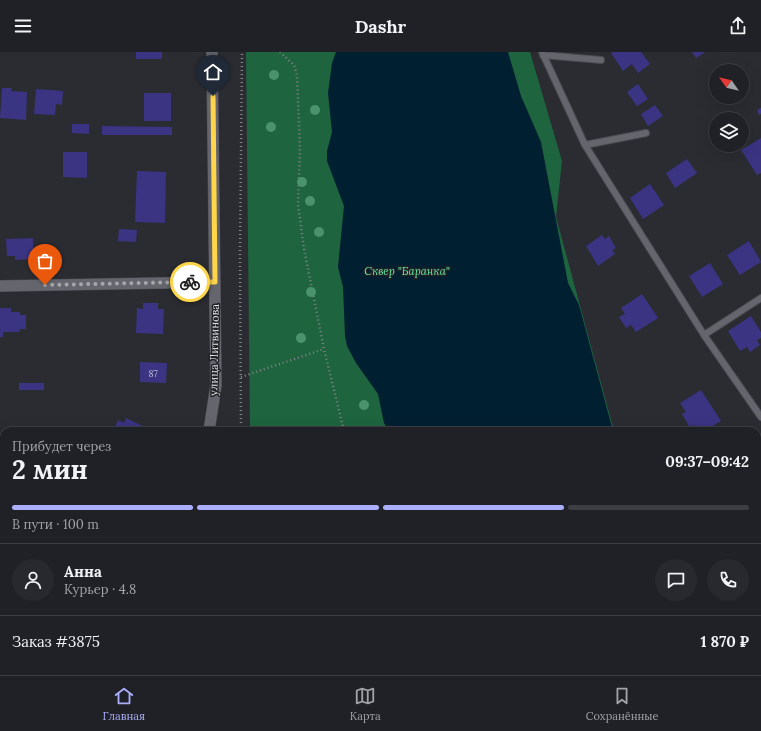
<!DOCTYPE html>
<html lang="ru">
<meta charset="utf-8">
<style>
:root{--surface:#202126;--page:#28292e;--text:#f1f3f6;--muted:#a2a3a7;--line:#3d3e43;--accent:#abaffb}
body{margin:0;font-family:Lora,serif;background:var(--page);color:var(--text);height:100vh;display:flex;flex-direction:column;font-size:15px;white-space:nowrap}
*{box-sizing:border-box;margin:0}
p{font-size:13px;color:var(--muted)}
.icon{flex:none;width:22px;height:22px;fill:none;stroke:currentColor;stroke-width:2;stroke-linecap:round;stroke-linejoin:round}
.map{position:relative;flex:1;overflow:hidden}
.sheet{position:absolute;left:0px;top:375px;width:761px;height:248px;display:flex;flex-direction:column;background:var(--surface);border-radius:12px 12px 0 0;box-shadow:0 4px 16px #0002,0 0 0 1px var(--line)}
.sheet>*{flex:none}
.needle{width:26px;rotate:304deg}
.buttons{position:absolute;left:709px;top:12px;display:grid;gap:8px}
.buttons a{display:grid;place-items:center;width:40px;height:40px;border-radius:50%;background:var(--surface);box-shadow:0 4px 16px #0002,0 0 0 1px var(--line);font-size:20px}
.pin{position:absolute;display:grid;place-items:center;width:34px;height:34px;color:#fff;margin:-41px -17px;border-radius:50% 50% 50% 0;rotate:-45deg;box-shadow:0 0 4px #0007}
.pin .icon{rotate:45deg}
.courier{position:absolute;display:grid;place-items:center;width:40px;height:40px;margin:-20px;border:3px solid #ffd54a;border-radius:50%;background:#fff;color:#222;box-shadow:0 1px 5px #0007}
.summary em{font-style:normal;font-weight:800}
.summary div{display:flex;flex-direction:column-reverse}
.summary{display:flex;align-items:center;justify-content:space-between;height:68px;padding:0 12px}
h1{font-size:26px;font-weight:800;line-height:30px}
.bar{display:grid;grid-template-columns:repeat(4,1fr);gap:6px 4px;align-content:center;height:48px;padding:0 12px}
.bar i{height:5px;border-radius:3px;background:var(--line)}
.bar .active{background:var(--accent)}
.bar p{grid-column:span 4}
.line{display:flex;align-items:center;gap:10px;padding:0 12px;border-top:1px solid var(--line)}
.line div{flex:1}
.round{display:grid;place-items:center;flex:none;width:42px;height:42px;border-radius:21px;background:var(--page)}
header{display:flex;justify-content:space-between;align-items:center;height:52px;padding:0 12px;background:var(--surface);font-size:18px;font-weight:800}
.dock{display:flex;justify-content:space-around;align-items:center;height:56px;border-top:1px solid var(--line);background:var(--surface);font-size:11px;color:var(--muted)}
.dock a{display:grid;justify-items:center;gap:2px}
.dock .active{color:var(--accent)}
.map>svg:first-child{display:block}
.green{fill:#1e643f}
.water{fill:#001f31}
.building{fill:#3a3482}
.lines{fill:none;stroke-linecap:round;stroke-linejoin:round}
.service-casing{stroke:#4b4b50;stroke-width:8}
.minor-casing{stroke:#4b4b50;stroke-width:12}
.path{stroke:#838489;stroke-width:2.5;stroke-dasharray:1 3;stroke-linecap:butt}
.service{stroke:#65666d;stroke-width:6}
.minor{stroke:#65666d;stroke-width:11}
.tree{fill:#4a936d}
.done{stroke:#a5a5aa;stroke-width:4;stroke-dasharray:0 7.2}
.route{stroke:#ffd54a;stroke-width:5}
.labels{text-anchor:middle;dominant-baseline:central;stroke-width:3;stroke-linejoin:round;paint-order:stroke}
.number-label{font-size:9px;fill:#bbbad0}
.park-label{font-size:11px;font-style:italic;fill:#64e89e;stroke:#212228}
.street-label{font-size:11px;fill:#e6e6ea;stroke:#212228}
</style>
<header><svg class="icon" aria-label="menu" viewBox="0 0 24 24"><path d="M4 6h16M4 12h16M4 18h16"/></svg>Dashr<svg class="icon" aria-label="share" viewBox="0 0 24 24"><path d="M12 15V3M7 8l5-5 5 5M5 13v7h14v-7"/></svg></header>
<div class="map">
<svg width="761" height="623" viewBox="0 0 761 623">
<rect width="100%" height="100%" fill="#2b2c32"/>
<path class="green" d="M246 0H530L562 109 556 165 614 379H250Z
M184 619H414L407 623H183Z
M487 619H617L618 623H489Z"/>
<path class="water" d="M336 0H508L521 44 541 90 568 231 579 253 613 379H389L384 371 378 342 356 311 347 294 345 284 343 235 338 215 344 154 327 109V99L332 80 328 41 332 11Z
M536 619H611L612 623H538Z"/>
<path class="building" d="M136 0H162V7H136Z
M613 0H641L650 12 638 21 632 12 623 19 611 1Z
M692 0H705L696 6Z
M638 32 648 47 637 54 627 40Z
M2 36H12L11 39 27 40 26 68 0 66Z
M36 37 63 39 62 53 56 52 55 63 34 62Z
M144 41H171V69H144Z
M655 53 663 64 648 74 641 62Z
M761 56V62L759 63 757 58Z
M72 72H89V82L72 81Z
M102 74 172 75V83H102Z
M761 86V121L757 123 741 98Z
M63 100H87V126L63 125Z
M687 107 697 121 675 136 666 121Z
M137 119 166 120 165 171 135 170Z
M650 132 664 153 643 167 630 146Z
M119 177 137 178 136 190 118 189Z
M602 183 605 187 609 184 616 196 612 198 615 202 598 214 586 194Z
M33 186 34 207 15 208V204H7L6 187Z
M749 189 761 210 740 223 727 203Z
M710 211 723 232 702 245 689 224Z
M642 242 658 266 636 280 631 273 626 276 619 265 625 262 621 256Z
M143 251H158V257H164L163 282 136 281 137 256 143 257Z
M0 256H11V260H20V263H26V277H20L19 280H3V285H0Z
M751 264 761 280V286L757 288 760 293 750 300 747 295 740 299 728 279Z
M140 310 167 311 166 331 140 330Z
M19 331H44V338H19Z
M701 338 721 369 704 379H698L694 373 690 376 682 362 686 360 680 351Z
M126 366 147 376 145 379H113L118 368 124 371Z
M723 374 726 379H714Z
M761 420V448L757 451V423Z
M761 545V558L757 552V548Z
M691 619H735L730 623H686Z"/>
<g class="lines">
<defs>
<path id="service" d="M542 0 585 93 704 283 761 365
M543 3 601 8
M585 93 646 81
M704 283 761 246
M632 619 633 623"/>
<path id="minor" d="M0 234 215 230
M209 379 216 333 212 0
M0 544 4 543
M137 623 138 619"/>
</defs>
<use href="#service" class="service-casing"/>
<use href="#minor" class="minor-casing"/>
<path class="path" d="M280 0 294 13 297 23 300 97 298 152 304 197 324 297 344 379
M241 325 324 297
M241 379 240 200 242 0
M168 623 169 619
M194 623 202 619"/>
<use href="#service" class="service"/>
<use href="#minor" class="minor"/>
</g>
<g class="tree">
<circle cx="274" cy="23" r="5"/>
<circle cx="315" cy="58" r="5"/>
<circle cx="271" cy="75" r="5"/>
<circle cx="302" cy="130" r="5"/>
<circle cx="310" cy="149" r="5"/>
<circle cx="319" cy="180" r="5"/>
<circle cx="311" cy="240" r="5"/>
<circle cx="301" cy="286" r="5"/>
<circle cx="364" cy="353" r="5"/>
</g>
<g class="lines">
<path class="done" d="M45 233 190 230"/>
<path class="route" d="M190 230H215L213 44"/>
</g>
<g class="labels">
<g class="number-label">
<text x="153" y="321">87</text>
</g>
<g class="park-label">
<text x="407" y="219">Сквер "Баранка"</text>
</g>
<g class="street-label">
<text transform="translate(214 298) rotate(-89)">улица Литвинова</text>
</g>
</g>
</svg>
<div class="buttons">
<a><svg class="needle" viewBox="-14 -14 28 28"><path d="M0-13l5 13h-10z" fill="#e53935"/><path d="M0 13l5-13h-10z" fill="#a2a3a7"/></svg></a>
<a><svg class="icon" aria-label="layers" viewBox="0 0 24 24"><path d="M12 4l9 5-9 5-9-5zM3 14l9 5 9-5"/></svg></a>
</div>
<div class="pin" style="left:45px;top:233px;background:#ea580c"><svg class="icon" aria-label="bag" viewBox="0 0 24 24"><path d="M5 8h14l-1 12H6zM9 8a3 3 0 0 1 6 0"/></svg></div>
<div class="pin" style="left:213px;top:44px;background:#1f2937"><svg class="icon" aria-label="home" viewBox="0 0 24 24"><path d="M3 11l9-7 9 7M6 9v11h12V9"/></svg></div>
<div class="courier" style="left:190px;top:230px"><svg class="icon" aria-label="bike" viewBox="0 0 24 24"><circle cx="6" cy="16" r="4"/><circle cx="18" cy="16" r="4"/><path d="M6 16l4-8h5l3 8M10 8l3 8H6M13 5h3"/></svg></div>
<section class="sheet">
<div class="summary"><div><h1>2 мин</h1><p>Прибудет через</p></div><em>09:37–09:42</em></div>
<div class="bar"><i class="active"></i><i class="active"></i><i class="active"></i><i></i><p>В пути · 100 m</p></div>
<div class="line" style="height:72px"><a class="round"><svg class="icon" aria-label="person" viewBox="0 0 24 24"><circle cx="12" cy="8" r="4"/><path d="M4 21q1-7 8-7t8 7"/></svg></a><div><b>Анна</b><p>Курьер · 4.8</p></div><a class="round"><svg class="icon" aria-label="chat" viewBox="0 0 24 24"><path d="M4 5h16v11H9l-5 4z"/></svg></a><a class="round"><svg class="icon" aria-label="phone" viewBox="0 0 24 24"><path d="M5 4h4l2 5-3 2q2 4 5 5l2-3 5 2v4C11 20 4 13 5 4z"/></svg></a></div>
<div class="line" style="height:52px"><div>Заказ #3875</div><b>1 870 ₽</b></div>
</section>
</div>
<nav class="dock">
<a class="active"><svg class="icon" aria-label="home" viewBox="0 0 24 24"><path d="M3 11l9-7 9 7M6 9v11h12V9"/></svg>Главная</a>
<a><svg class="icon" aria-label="map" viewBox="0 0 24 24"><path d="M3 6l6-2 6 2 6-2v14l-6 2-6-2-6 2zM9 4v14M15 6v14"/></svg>Карта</a>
<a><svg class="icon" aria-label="saved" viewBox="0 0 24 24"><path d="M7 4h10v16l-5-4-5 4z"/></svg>Сохранённые</a>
</nav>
